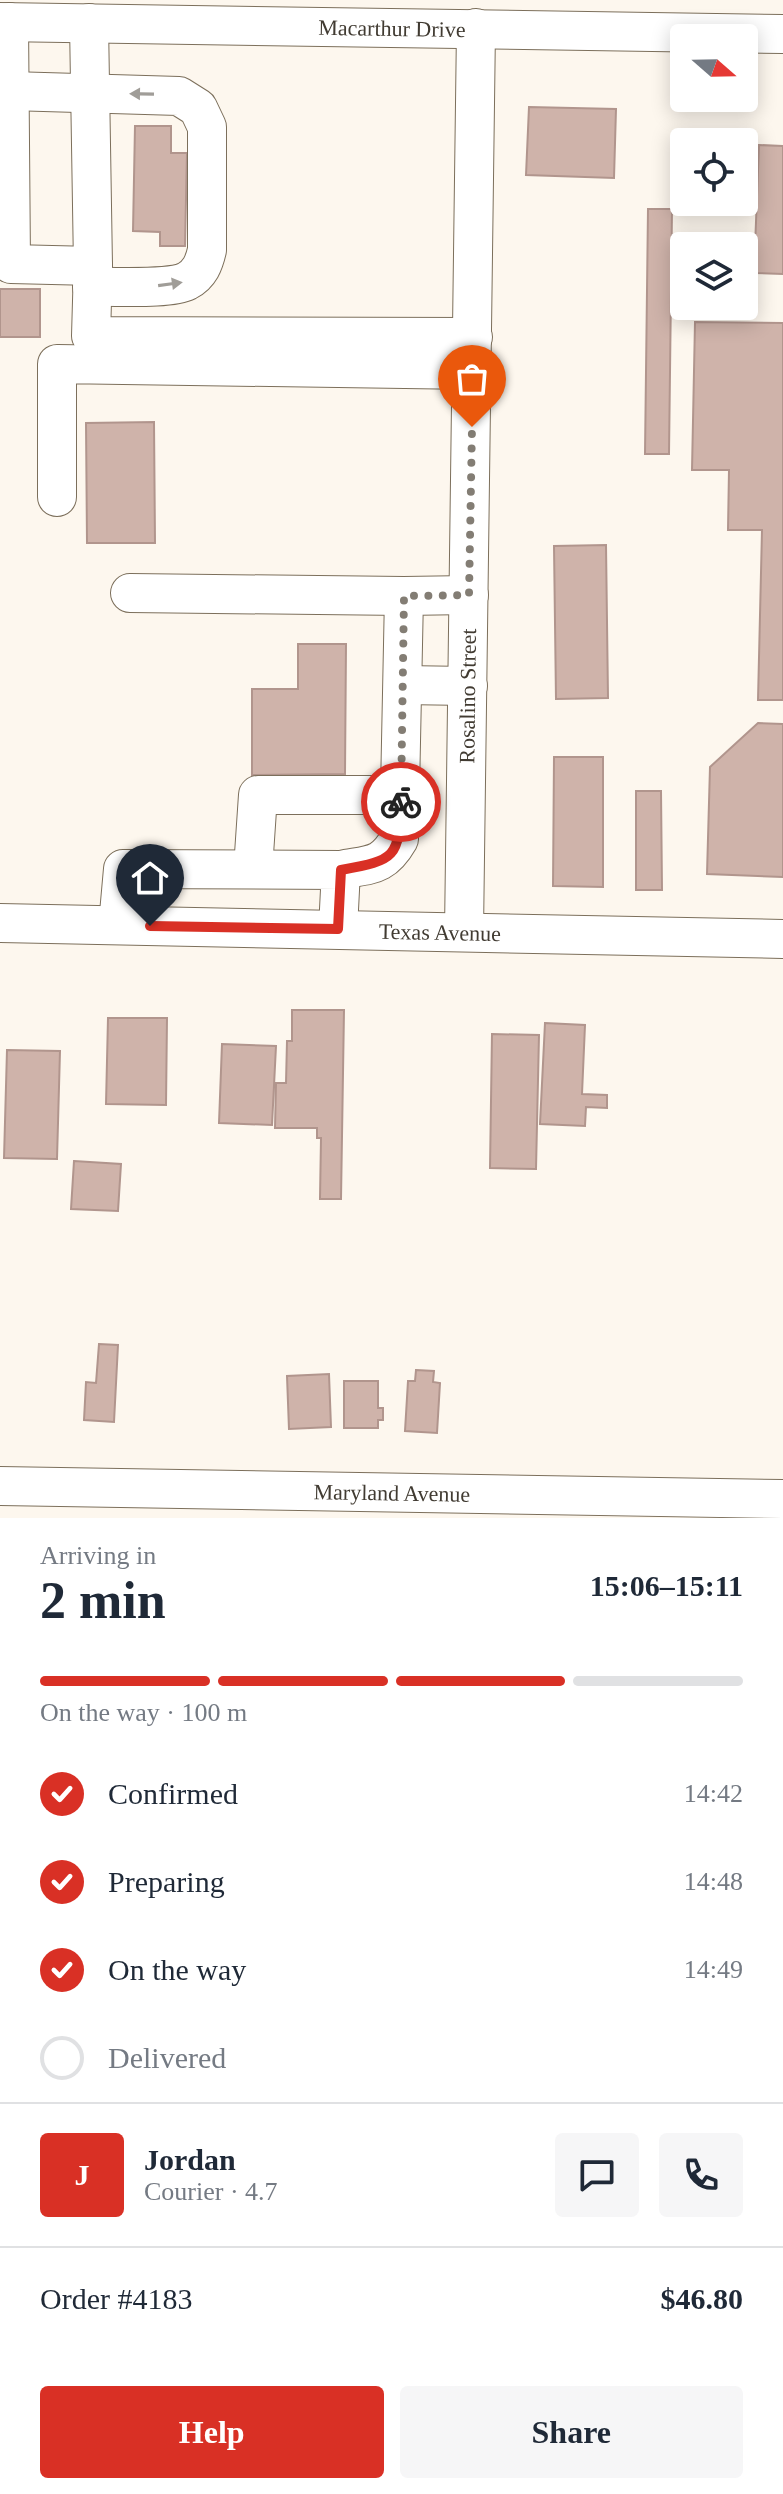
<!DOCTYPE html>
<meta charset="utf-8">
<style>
:root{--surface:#fff;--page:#f6f6f7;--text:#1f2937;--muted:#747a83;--line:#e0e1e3;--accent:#d93025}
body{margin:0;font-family:"Times New Roman",serif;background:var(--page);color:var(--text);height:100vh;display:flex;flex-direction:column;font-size:30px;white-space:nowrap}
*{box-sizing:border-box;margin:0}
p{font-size:26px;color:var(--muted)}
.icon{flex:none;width:44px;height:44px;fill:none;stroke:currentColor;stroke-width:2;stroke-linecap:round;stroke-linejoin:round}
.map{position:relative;height:1518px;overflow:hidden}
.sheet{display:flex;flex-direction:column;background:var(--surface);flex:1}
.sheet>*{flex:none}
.needle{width:52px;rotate:110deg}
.controls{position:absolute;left:670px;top:24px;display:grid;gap:16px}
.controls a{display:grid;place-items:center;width:88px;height:88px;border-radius:8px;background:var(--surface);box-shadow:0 4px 20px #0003;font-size:40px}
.pin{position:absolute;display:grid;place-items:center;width:68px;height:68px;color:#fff;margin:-82px -34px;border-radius:50% 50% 50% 0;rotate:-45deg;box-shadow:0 0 8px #0007}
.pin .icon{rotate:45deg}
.courier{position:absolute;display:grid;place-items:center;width:80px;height:80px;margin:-40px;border:6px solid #d93025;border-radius:50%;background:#fff;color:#222;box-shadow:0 2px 10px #0007}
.head em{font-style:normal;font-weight:600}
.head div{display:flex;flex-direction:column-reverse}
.head{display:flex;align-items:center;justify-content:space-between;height:136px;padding:0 40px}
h1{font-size:52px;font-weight:600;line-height:60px}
.bar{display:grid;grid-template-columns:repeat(4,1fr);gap:12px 8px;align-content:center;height:96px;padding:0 40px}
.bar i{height:10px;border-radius:6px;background:var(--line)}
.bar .current{background:var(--accent)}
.bar p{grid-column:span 4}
.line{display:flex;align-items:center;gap:20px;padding:0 40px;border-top:2px solid var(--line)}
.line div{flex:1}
.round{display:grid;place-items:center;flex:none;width:84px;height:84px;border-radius:8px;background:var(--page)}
ol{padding:0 40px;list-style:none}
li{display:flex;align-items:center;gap:24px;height:88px}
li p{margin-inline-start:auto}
li .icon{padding:8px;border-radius:50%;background:var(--accent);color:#fff;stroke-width:4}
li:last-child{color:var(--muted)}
li i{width:44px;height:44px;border:4px solid var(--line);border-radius:50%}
.primary-button{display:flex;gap:16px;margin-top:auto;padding:16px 40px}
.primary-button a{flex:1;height:92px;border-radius:8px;background:var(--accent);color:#fff;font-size:32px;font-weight:600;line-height:92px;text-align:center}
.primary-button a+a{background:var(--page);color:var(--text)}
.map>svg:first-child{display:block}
.building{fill:#cfb3aa;stroke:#b1958d;stroke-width:2}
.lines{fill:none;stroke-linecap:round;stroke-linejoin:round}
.minor-casing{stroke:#7c6f5b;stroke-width:40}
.minor{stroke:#fff;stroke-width:38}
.oneway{fill:#a09d98}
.done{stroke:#837d74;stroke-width:8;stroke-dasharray:0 14.4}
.route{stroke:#d93025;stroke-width:10}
.labels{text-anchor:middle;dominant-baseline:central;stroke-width:7;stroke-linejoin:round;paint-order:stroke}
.street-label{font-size:22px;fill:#413b32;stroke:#fff}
</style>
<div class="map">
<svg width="783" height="1518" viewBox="0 0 783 1518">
<rect width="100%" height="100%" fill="#fdf7ee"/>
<path class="building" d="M529 107 616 109 614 178 526 175Z
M135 126H171V153H187L185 246H160V232L133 231Z
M759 145 783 146V274L754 273Z
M648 209H672L669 454H645Z
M0 289H40V337H0Z
M695 322 783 323V700H758L762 530H728L729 470H692Z
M154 422 155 543H87L86 423Z
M606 545 608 698 556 699 554 546Z
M298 644H346L345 774 252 775V689H298Z
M758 723 783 724V877L707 874 710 767Z
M554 757H603V887L553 886Z
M636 791H661L662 890H636Z
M292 1010H344L341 1199H320L321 1138H317V1128H275L276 1083H286L287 1041H292Z
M108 1018H167L166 1105 106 1104Z
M545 1023 585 1025 582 1094 607 1095V1108L586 1107 585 1126 540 1124Z
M492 1034 539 1035 536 1169 490 1168Z
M222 1044 276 1046 272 1125 219 1123Z
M7 1050 60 1051 57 1159 4 1158Z
M74 1161 121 1164 118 1211 71 1209Z
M99 1344 118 1345 114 1422 84 1420 86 1382 96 1383Z
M416 1370 434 1371 433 1382 440 1383 437 1433 405 1431 408 1381H415Z
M329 1374 331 1427 289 1429 287 1376Z
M344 1381H378V1408H383V1420H378V1428H344Z"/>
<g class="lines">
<defs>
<g id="minor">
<path id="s1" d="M0 22 783 34"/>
<path d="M9 22 11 264 93 266"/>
<path d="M89 23 93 266 91 336 473 337"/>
<path d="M10 91 179 96 198 108 207 127V250C204 263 200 274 187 281 169 290 115 286 92 287"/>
<path d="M57 497V364L472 370"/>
<path d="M130 593 404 596"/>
<path d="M403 685 468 686"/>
<path d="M253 869 258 795H401"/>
<path d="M341 870C371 864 383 867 399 839L404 596 469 595"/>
<path id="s2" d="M0 923 783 939"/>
<path d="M118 925 123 869 341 870 338 929"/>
<path id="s3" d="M464 932 476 28"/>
<path id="s4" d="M0 1486 783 1499"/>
</g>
</defs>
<use href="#minor" class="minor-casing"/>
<use href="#minor" class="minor"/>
</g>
<defs><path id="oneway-solid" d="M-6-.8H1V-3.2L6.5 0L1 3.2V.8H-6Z" transform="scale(2)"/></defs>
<g class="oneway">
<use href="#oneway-solid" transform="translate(142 94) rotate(-179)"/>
<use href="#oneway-solid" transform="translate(170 284) rotate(-8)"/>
</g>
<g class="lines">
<path class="done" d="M401 802 404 596 469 595 472 427"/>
<path class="route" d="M150 926 338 929 341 870C396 860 399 858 401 802"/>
</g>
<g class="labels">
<g class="street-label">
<text stroke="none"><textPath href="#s1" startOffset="392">Macarthur Drive</textPath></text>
<text stroke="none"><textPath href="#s3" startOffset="236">Rosalino Street</textPath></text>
<text stroke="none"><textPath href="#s2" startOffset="440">Texas Avenue</textPath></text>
<text stroke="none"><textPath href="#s4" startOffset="392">Maryland Avenue</textPath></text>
</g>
</g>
</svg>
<div class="controls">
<a><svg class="needle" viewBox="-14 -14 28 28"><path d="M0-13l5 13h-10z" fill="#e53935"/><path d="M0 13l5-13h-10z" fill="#747a83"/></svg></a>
<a><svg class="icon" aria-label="locate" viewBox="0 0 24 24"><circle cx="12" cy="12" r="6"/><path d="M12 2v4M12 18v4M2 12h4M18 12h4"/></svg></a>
<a><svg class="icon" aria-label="layers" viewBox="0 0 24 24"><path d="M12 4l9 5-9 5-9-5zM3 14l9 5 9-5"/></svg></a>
</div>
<div class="pin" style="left:472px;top:427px;background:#ea580c"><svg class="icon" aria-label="bag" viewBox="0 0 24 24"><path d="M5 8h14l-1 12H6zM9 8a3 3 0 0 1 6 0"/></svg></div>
<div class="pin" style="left:150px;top:926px;background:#1f2937"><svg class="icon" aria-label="home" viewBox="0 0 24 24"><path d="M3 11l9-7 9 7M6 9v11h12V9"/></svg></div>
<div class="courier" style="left:401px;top:802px"><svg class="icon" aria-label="bike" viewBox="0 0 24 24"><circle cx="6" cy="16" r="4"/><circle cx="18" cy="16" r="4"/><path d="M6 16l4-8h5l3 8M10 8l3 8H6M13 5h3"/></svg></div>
</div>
<section class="sheet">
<div class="head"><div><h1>2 min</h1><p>Arriving in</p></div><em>15:06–15:11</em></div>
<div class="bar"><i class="current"></i><i class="current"></i><i class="current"></i><i></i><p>On the way · 100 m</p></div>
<ol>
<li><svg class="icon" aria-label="check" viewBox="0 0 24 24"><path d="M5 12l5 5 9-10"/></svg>Confirmed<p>14:42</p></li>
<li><svg class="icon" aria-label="check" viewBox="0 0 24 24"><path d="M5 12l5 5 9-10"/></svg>Preparing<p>14:48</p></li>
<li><svg class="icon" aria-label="check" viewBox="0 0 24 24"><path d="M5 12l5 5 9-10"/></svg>On the way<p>14:49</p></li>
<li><i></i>Delivered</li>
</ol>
<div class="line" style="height:144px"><b class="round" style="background:var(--accent);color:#fff">J</b><div><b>Jordan</b><p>Courier · 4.7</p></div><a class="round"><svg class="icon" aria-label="chat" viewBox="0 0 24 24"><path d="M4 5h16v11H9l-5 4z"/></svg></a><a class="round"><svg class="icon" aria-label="phone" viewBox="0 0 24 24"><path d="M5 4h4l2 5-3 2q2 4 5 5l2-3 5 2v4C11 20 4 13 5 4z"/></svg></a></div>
<div class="line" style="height:104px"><div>Order #4183</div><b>$46.80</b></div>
<div class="primary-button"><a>Help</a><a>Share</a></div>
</section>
